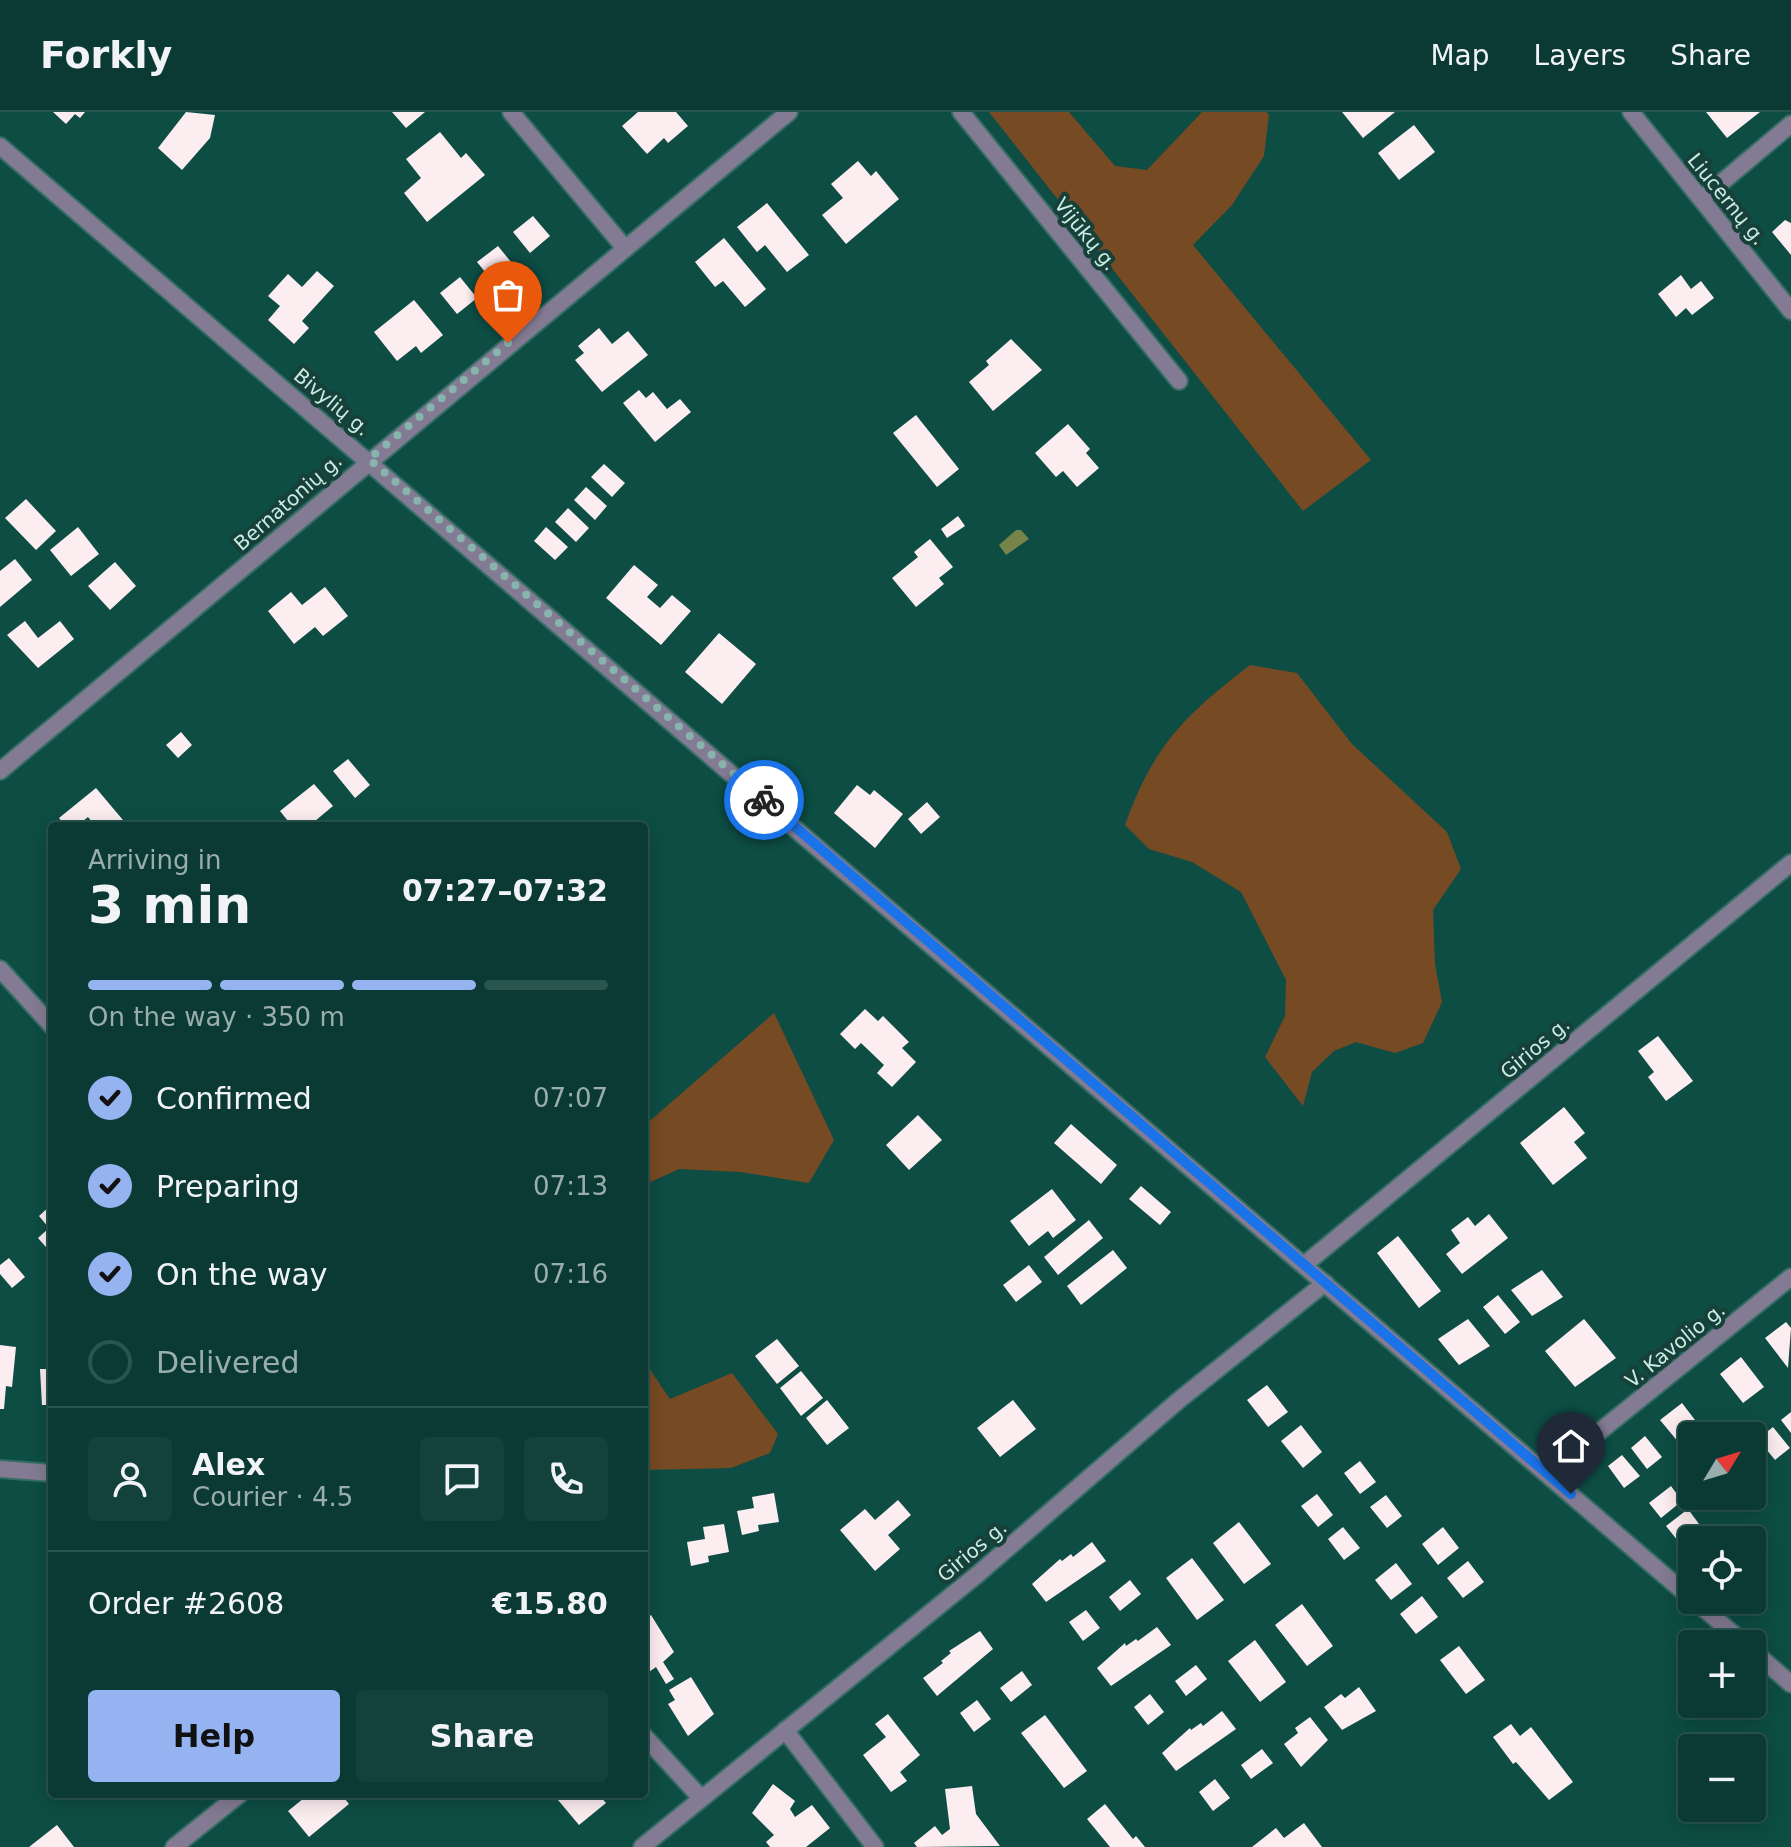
<!DOCTYPE html>
<meta charset="utf-8">
<style>
:root{--surface:#0a3a33;--page:#13413b;--text:#f1f3f6;--muted:#99adac;--line:#2a544e;--accent:#95b2f1}
body{margin:0;font-family:"DejaVu Sans",sans-serif;background:var(--page);color:var(--text);height:100vh;display:flex;flex-direction:column;font-size:30px;white-space:nowrap}
*{box-sizing:border-box;margin:0}
p{font-size:26px;color:var(--muted)}
.icon{flex:none;width:44px;height:44px;fill:none;stroke:currentColor;stroke-width:2;stroke-linecap:round;stroke-linejoin:round}
.map{position:relative;flex:1;overflow:hidden}
.panel{position:absolute;left:48px;top:710px;width:600px;height:976px;display:flex;flex-direction:column;background:var(--surface);border-radius:8px;box-shadow:0 4px 20px #0003,0 0 0 2px var(--line)}
.panel>*{flex:none}
.needle{width:52px;rotate:52deg}
.fabs{position:absolute;left:1678px;top:1310px;display:grid;gap:16px}
.fabs a{display:grid;place-items:center;width:88px;height:88px;border-radius:8px;background:var(--surface);box-shadow:0 4px 20px #0003,0 0 0 2px var(--line);font-size:40px}
.pin{position:absolute;display:grid;place-items:center;width:68px;height:68px;color:#fff;margin:-82px -34px;border-radius:50% 50% 50% 0;rotate:-45deg;box-shadow:0 0 8px #0007}
.pin .icon{rotate:45deg}
.courier{position:absolute;display:grid;place-items:center;width:80px;height:80px;margin:-40px;border:6px solid #1a73e8;border-radius:50%;background:#fff;color:#222;box-shadow:0 2px 10px #0007}
.overview em{font-style:normal;font-weight:700}
.overview div{display:flex;flex-direction:column-reverse}
.overview{display:flex;align-items:center;justify-content:space-between;height:136px;padding:0 40px}
h1{font-size:52px;font-weight:700;line-height:60px}
.bar{display:grid;grid-template-columns:repeat(4,1fr);gap:12px 8px;align-content:center;height:96px;padding:0 40px}
.bar i{height:10px;border-radius:6px;background:var(--line)}
.bar .current{background:var(--accent)}
.bar p{grid-column:span 4}
.line{display:flex;align-items:center;gap:20px;padding:0 40px;border-top:2px solid var(--line)}
.line div{flex:1}
.round{display:grid;place-items:center;flex:none;width:84px;height:84px;border-radius:8px;background:var(--page)}
ol{padding:0 40px;list-style:none}
li{display:flex;align-items:center;gap:24px;height:88px}
li p{margin-inline-start:auto}
li .icon{padding:8px;border-radius:50%;background:var(--accent);color:#111;stroke-width:4}
li:last-child{color:var(--muted)}
li i{width:44px;height:44px;border:4px solid var(--line);border-radius:50%}
.cta{display:flex;gap:16px;margin-top:auto;padding:16px 40px}
.cta a{flex:1;height:92px;border-radius:8px;background:var(--accent);color:#111;font-size:32px;font-weight:700;line-height:92px;text-align:center}
.cta a+a{background:var(--page);color:var(--text)}
header{display:flex;align-items:center;gap:48px;box-sizing:border-box;height:112px;padding:0 40px;background:var(--surface);border-bottom:2px solid var(--line)}
header strong{font-size:38px}
nav{display:flex;gap:44px;margin-inline-start:auto;font-size:28px}
.map>svg:first-child{display:block}
.green{fill:#764a23}
.water{fill:#768449}
.building{fill:#fcedf1}
.lines{fill:none;stroke-linecap:round;stroke-linejoin:round}
.minor-casing{stroke:#336d64;stroke-width:20}
.tertiary-casing{stroke:#336d64;stroke-width:20}
.minor{stroke:#837b93;stroke-width:16}
.tertiary{stroke:#837b93;stroke-width:16}
.done{stroke:#87b5ad;stroke-width:8;stroke-dasharray:0 14.4}
.route{stroke:#1a73e8;stroke-width:10}
.labels{text-anchor:middle;dominant-baseline:central;stroke-width:8;stroke-linejoin:round;paint-order:stroke}
.street-label{font-size:20px;fill:#c9ede5;stroke:#174039}
</style>
<header>
<strong>Forkly</strong>
<nav><a>Map</a><a>Layers</a><a>Share</a></nav>
</header>
<div class="map">
<svg width="1791" height="1735" viewBox="0 0 1791 1735">
<rect width="100%" height="100%" fill="#0d4d44"/>
<path class="green" d="M989 0H1069L1115 54 1147 58 1202 0H1266L1269 3 1264 44 1232 93 1193 133 1371 348 1303 399Z
M1250 553 1297 561 1352 632 1447 720 1461 757 1433 798 1435 852 1442 890 1423 931 1395 941 1356 930 1334 939 1312 960 1303 994 1265 945 1285 904 1286 868 1241 780 1192 750 1149 737 1125 713C1153 634 1185 603 1250 553Z
M774 901 834 1028 809 1071 740 1060 679 1057 644 1073V1014Z
M644 1249 670 1287 732 1261 778 1322 770 1341 731 1356 644 1358Z"/>
<path class="water" d="M1016 418H1021L1029 427 1006 443 999 433Z"/>
<path class="building" d="M53 0H85L80 6 75 2 66 12Z
M186 0 215 3 210 26 182 58 158 36Z
M392 0H425L406 16Z
M638 0H676L688 14 668 31 664 26 647 42 622 14Z
M1342 0H1395L1363 26Z
M1706 0H1760L1727 26Z
M1414 13 1435 40 1399 68 1378 41Z
M440 20 461 46 466 41 485 63 427 110 404 81 421 66 406 47Z
M858 49 871 64 876 59 899 87 846 132 822 103 843 86 831 72Z
M767 91 809 143 787 160 765 133 757 140 737 115Z
M533 104 550 124 530 141 513 120Z
M1785 108 1791 111V143L1772 120Z
M724 126 766 177 745 195 723 169 715 175 695 150Z
M498 134 515 155 494 171 477 150Z
M317 159 334 174 302 209 309 216 294 232 268 208 280 194 268 184 288 162 302 175Z
M1681 163 1691 177 1701 169 1714 186 1692 203 1686 196 1676 205 1658 182Z
M460 165 477 186 457 202 440 181Z
M414 188 443 223 421 241 416 234 397 249 374 220Z
M599 216 612 232 628 219 648 243 602 280 575 248 584 241 578 234Z
M1011 227 1042 258 993 299 969 270 989 253 986 249Z
M639 278 646 286 653 280 667 297 680 287 691 300 655 330 623 291Z
M916 303 959 357 937 375 893 321Z
M1068 312 1090 337 1086 341 1099 356 1077 375 1063 359 1056 365 1035 341Z
M604 352 625 371 612 385 591 365Z
M586 375 607 394 595 408 574 388Z
M26 387 56 419 36 438 5 406Z
M568 396 589 416 576 430 555 410Z
M958 404 965 414 947 426 941 417Z
M78 415 99 442 71 464 50 438Z
M546 415 568 435 555 448 534 429Z
M930 427 953 455 939 466 944 472 916 495 892 466 918 445 914 440Z
M15 447 32 468 0 495V459Z
M115 450 136 474 110 498 88 474Z
M634 453 658 473 647 485 660 496 672 483 691 499 661 533 606 486Z
M325 475 348 504 323 524 315 515 294 532 268 499 291 480 302 493Z
M25 509 38 526 60 509 74 527 38 556 7 523Z
M719 521 756 552 722 592 685 560Z
M181 620 192 633 178 646 166 633Z
M348 647 370 673 355 686 333 659Z
M314 672 333 694 309 714H292L280 699Z
M857 673 870 683 874 678 903 702 875 736 834 701Z
M96 676 128 714H95L88 705 77 714H65L59 706Z
M927 690 940 705 921 722 908 707Z
M865 897 878 909 883 904 909 930 902 936 916 950 892 975 877 961 884 953 861 931 855 937 840 922Z
M1658 924 1693 969 1666 989 1648 965 1654 960 1638 939Z
M1564 995 1585 1021 1574 1030 1587 1046 1553 1073 1520 1031Z
M918 1003 942 1028 909 1058 886 1033Z
M1071 1012 1117 1053 1101 1072 1054 1031Z
M1141 1074 1171 1100 1160 1113 1129 1087Z
M1052 1077 1076 1108 1053 1126 1048 1119 1029 1134 1010 1109Z
M52 1092V1142L38 1126 49 1116 39 1104Z
M1489 1102 1508 1126 1462 1162 1446 1142 1460 1131 1451 1118 1468 1105 1475 1114Z
M1089 1108 1103 1126 1058 1163 1044 1145Z
M1398 1124 1441 1179 1419 1196 1377 1141Z
M1113 1138 1127 1156 1081 1193 1067 1174Z
M9 1146 25 1165 12 1176 0 1162V1153Z
M1029 1153 1042 1170 1016 1190 1003 1173Z
M1542 1158 1563 1185 1532 1204 1511 1178Z
M1498 1183 1520 1210 1505 1222 1483 1195Z
M1468 1207 1490 1234 1459 1253 1438 1227Z
M1584 1207 1616 1246 1575 1275 1545 1239Z
M1786 1210 1791 1216 1788 1256 1765 1226Z
M777 1227 799 1254 777 1272 755 1244Z
M0 1233 16 1235 12 1275 6 1274 4 1297H0Z
M1741 1245 1764 1275 1743 1291 1720 1262Z
M40 1257H52V1293H42Z
M801 1259 823 1286 801 1304 780 1276Z
M1267 1273 1288 1300 1268 1315 1247 1288Z
M827 1288 849 1316 827 1333 806 1306Z
M1013 1288 1036 1317 1000 1345 977 1316Z
M1682 1291 1705 1321 1692 1324V1331L1684 1337 1660 1308Z
M1791 1300V1321L1781 1308Z
M1301 1313 1322 1340 1303 1356 1281 1329Z
M1773 1315 1790 1336 1775 1348 1758 1327Z
M1645 1324 1662 1345 1647 1357 1631 1336Z
M1622 1343 1640 1364 1624 1376 1608 1354Z
M1360 1349 1376 1370 1360 1382 1344 1361Z
M1671 1374 1682 1389 1661 1406 1649 1391Z
M774 1381 779 1410 758 1413 759 1419 742 1423 737 1399 754 1396 752 1385Z
M1317 1382 1333 1403 1318 1415 1301 1394Z
M1386 1383 1402 1404 1387 1416 1370 1395Z
M1708 1384H1728L1716 1394Z
M898 1388 911 1403 888 1423 900 1437 875 1459 840 1418 865 1397 875 1408Z
M1688 1397 1699 1412 1678 1429 1666 1414Z
M1239 1410 1271 1452 1244 1472 1213 1431Z
M724 1412 729 1440 708 1444 709 1450 691 1454 687 1430 705 1427 703 1415Z
M1343 1415 1360 1436 1344 1448 1328 1427Z
M1443 1415 1459 1436 1438 1453 1422 1432Z
M1092 1430 1106 1449 1046 1490 1032 1472 1060 1447 1062 1449 1071 1442 1073 1445Z
M1192 1446 1224 1488 1197 1508 1166 1466Z
M1468 1449 1484 1470 1463 1486 1447 1466Z
M1396 1451 1412 1472 1391 1488 1375 1468Z
M1130 1468 1141 1482 1120 1499 1109 1485Z
M1422 1484 1438 1505 1416 1522 1400 1502Z
M1302 1492 1333 1534 1307 1554 1275 1513Z
M1086 1498 1100 1516 1083 1529 1069 1510Z
M651 1503 674 1540 663 1550 674 1567 666 1572 656 1555 649 1560 644 1552V1508Z
M1157 1515 1171 1533 1111 1574 1097 1556 1125 1531 1126 1534 1136 1527 1138 1529Z
M980 1519 993 1537 937 1584 923 1566 943 1551 941 1549 951 1541 949 1539Z
M1255 1528 1286 1570 1260 1590 1228 1549Z
M1459 1534 1485 1568 1466 1582 1440 1548Z
M1196 1553 1207 1567 1186 1584 1175 1569Z
M1022 1559 1032 1573 1011 1590 1000 1576Z
M691 1565 714 1602 688 1624 668 1592 675 1588 669 1578Z
M1359 1575 1376 1599 1342 1618 1324 1595 1341 1582 1345 1586Z
M1150 1582 1164 1600 1148 1613 1134 1595Z
M977 1588 991 1607 974 1620 960 1601Z
M1222 1599 1236 1617 1176 1659 1162 1641 1190 1616 1191 1618 1201 1611 1203 1614Z
M888 1602 920 1643 900 1660 907 1669 891 1680 863 1643 886 1625 875 1612Z
M1045 1603 1087 1659 1064 1676 1021 1621Z
M1310 1605 1328 1628 1301 1655 1284 1632 1298 1621 1295 1616Z
M1511 1612 1520 1624 1531 1615 1573 1670 1549 1688 1516 1650 1513 1652 1493 1625Z
M1262 1637 1273 1651 1251 1667 1241 1653Z
M1215 1667 1230 1686 1213 1699 1199 1680Z
M773 1672 795 1689 790 1697 795 1705 812 1693 830 1716 806 1735H770L766 1730 774 1723 752 1701Z
M972 1674 976 1702 1000 1734 917 1735 914 1731 935 1714 942 1723 950 1717 945 1677Z
M309 1682H341L349 1692 309 1725 288 1699Z
M553 1682H598L606 1691 579 1713Z
M1105 1692 1133 1727 1136 1724 1145 1735H1110L1087 1707Z
M1304 1711 1322 1735H1252L1276 1716 1284 1726Z
M57 1713 74 1735H29Z"/>
<g class="lines">
<defs>
<path id="minor" d="M511 0 624 135
M961 0 1179 269
M1631 0 1791 199
M1702 87 1791 12
M0 659 789 0
M0 857 52 914
M1304 1153 1791 751
M0 1357 52 1361
M1547 1362 1791 1165
M785 1618 875 1735
M644 1624 701 1686
M174 1735 240 1682
M642 1735 978 1462 1179 1288 1325 1171"/>
<path id="tertiary" d="M0 34 1692 1487
M1694 1488 1745 1532
M1752 1538 1791 1572"/>
</defs>
<use href="#minor" class="minor-casing"/>
<use href="#tertiary" class="tertiary-casing"/>
<use href="#minor" class="minor"/>
<use href="#tertiary" class="tertiary"/>
</g>
<g class="lines">
<path class="done" d="M508 231 369 347 764 688"/>
<path class="route" d="M764 688 1571 1382"/>
</g>
<g class="labels">
<g class="street-label">
<text transform="translate(1727 87) rotate(51)">Liucernų g.</text>
<text transform="translate(1086 122) rotate(51)">Vijūkų g.</text>
<text transform="translate(332 290) rotate(40)">Bivylių g.</text>
<text transform="translate(288 390) rotate(-41)">Bernatonių g.</text>
<text transform="translate(1535 936) rotate(-40)">Girios g.</text>
<text transform="translate(1675 1233) rotate(-39)">V. Kavolio g.</text>
<text transform="translate(972 1439) rotate(-40)">Girios g.</text>
</g>
</g>
</svg>
<div class="fabs">
<a><svg class="needle" viewBox="-14 -14 28 28"><path d="M0-13l5 13h-10z" fill="#e53935"/><path d="M0 13l5-13h-10z" fill="#99adac"/></svg></a>
<a><svg class="icon" aria-label="locate" viewBox="0 0 24 24"><circle cx="12" cy="12" r="6"/><path d="M12 2v4M12 18v4M2 12h4M18 12h4"/></svg></a>
<a>+</a>
<a>−</a>
</div>
<div class="pin" style="left:508px;top:231px;background:#ea580c"><svg class="icon" aria-label="bag" viewBox="0 0 24 24"><path d="M5 8h14l-1 12H6zM9 8a3 3 0 0 1 6 0"/></svg></div>
<div class="pin" style="left:1571px;top:1382px;background:#1f2937"><svg class="icon" aria-label="home" viewBox="0 0 24 24"><path d="M3 11l9-7 9 7M6 9v11h12V9"/></svg></div>
<div class="courier" style="left:764px;top:688px"><svg class="icon" aria-label="bike" viewBox="0 0 24 24"><circle cx="6" cy="16" r="4"/><circle cx="18" cy="16" r="4"/><path d="M6 16l4-8h5l3 8M10 8l3 8H6M13 5h3"/></svg></div>
<section class="panel">
<div class="overview"><div><h1>3 min</h1><p>Arriving in</p></div><em>07:27–07:32</em></div>
<div class="bar"><i class="current"></i><i class="current"></i><i class="current"></i><i></i><p>On the way · 350 m</p></div>
<ol>
<li><svg class="icon" aria-label="check" viewBox="0 0 24 24"><path d="M5 12l5 5 9-10"/></svg>Confirmed<p>07:07</p></li>
<li><svg class="icon" aria-label="check" viewBox="0 0 24 24"><path d="M5 12l5 5 9-10"/></svg>Preparing<p>07:13</p></li>
<li><svg class="icon" aria-label="check" viewBox="0 0 24 24"><path d="M5 12l5 5 9-10"/></svg>On the way<p>07:16</p></li>
<li><i></i>Delivered</li>
</ol>
<div class="line" style="height:144px"><a class="round"><svg class="icon" aria-label="person" viewBox="0 0 24 24"><circle cx="12" cy="8" r="4"/><path d="M4 21q1-7 8-7t8 7"/></svg></a><div><b>Alex</b><p>Courier · 4.5</p></div><a class="round"><svg class="icon" aria-label="chat" viewBox="0 0 24 24"><path d="M4 5h16v11H9l-5 4z"/></svg></a><a class="round"><svg class="icon" aria-label="phone" viewBox="0 0 24 24"><path d="M5 4h4l2 5-3 2q2 4 5 5l2-3 5 2v4C11 20 4 13 5 4z"/></svg></a></div>
<div class="line" style="height:104px"><div>Order #2608</div><b>€15.80</b></div>
<div class="cta"><a>Help</a><a>Share</a></div>
</section>
</div>
